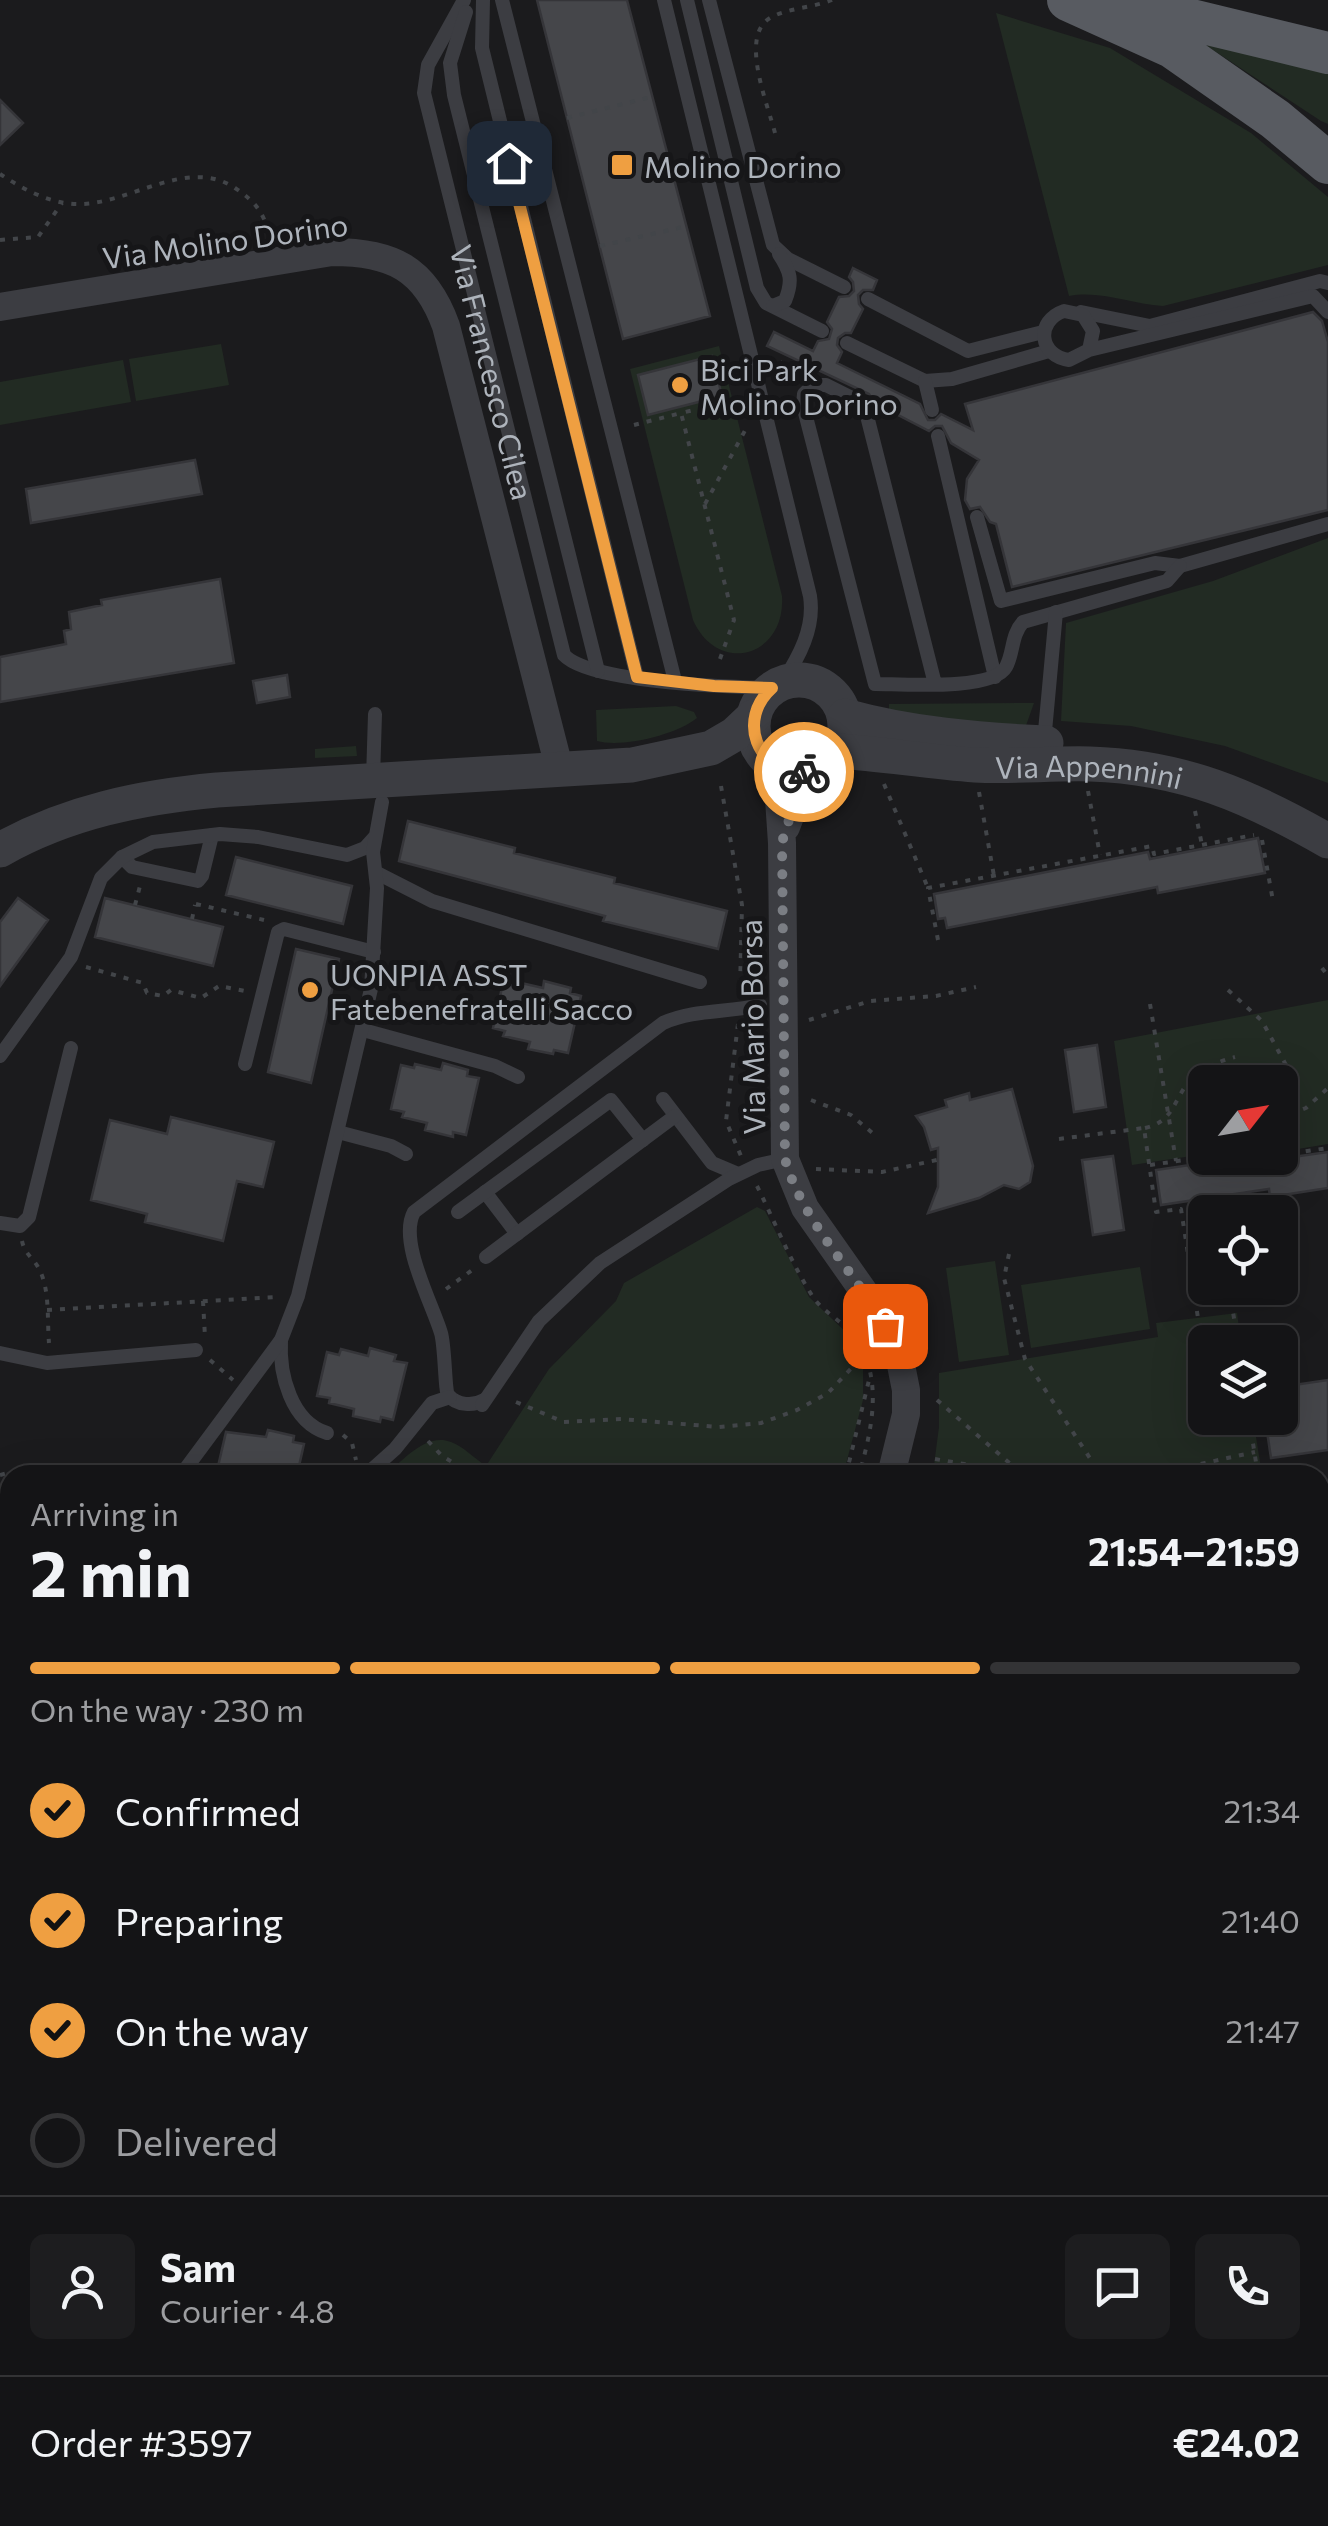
<!DOCTYPE html>
<meta charset="utf-8">
<style>
:root{--surface:#141416;--page:#1d1d1f;--text:#f1f3f6;--muted:#9d9ea1;--line:#333335;--accent:#ef9f41}
body{margin:0;font-family:Commissioner,sans-serif;background:var(--page);color:var(--text);height:100vh;display:flex;flex-direction:column;font-size:38px;white-space:nowrap}
*{box-sizing:border-box;margin:0}
p{font-size:32px;color:var(--muted)}
.icon{flex:none;width:55px;height:55px;fill:none;stroke:currentColor;stroke-width:2;stroke-linecap:round;stroke-linejoin:round}
.map{position:relative;flex:1;overflow:hidden}
.details{position:absolute;left:0px;top:1465px;width:1330px;height:1062px;display:flex;flex-direction:column;background:var(--surface);border-radius:30px 30px 0 0;box-shadow:0 10px 40px #0002,0 0 0 2px var(--line)}
.details>*{flex:none}
.needle{width:65px;rotate:59deg}
.controls{position:absolute;left:1188px;top:1065px;display:grid;gap:20px}
.controls a{display:grid;place-items:center;width:110px;height:110px;border-radius:15px;background:var(--surface);box-shadow:0 10px 40px #0002,0 0 0 2px var(--line);font-size:50px}
.pin{position:absolute;display:grid;place-items:center;width:85px;height:85px;color:#fff;margin:-42px;border-radius:20px;box-shadow:0 5px 15px #0006}
.courier{position:absolute;display:grid;place-items:center;width:100px;height:100px;margin:-50px;border:8px solid #ef9f41;border-radius:50%;background:#fff;color:#222;box-shadow:0 2px 12px #0007}
.head em{font-style:normal;font-weight:700}
.head div{display:flex;flex-direction:column-reverse}
.head{display:flex;align-items:center;justify-content:space-between;height:170px;padding:0 30px}
h1{font-size:65px;font-weight:700;line-height:75px}
.bar{display:grid;grid-template-columns:repeat(4,1fr);gap:15px 10px;align-content:center;height:120px;padding:0 30px}
.bar i{height:12px;border-radius:8px;background:var(--line)}
.bar .current{background:var(--accent)}
.bar p{grid-column:span 4}
.line{display:flex;align-items:center;gap:25px;padding:0 30px;border-top:2px solid var(--line)}
.line div{flex:1}
.round{display:grid;place-items:center;flex:none;width:105px;height:105px;border-radius:15px;background:var(--page)}
ol{padding:0 30px;list-style:none}
li{display:flex;align-items:center;gap:30px;height:110px}
li p{margin-inline-start:auto}
li .icon{padding:10px;border-radius:50%;background:var(--accent);color:#111;stroke-width:4}
li:last-child{color:var(--muted)}
li i{width:55px;height:55px;border:5px solid var(--line);border-radius:50%}
.map>svg:first-child{display:block}
.green{fill:#222b23}
.building{fill:#45464a;stroke:#353539;stroke-width:2.5}
.lines{fill:none;stroke-linecap:round;stroke-linejoin:round}
.path{stroke:#424549;stroke-width:4;stroke-dasharray:5 8;stroke-linecap:butt}
.service{stroke:#3c3d42;stroke-width:14}
.minor{stroke:#3c3d42;stroke-width:28}
.tertiary{stroke:#3c3d42;stroke-width:35}
.primary{stroke:#585b61;stroke-width:42}
.done{stroke:#7b7e84;stroke-width:10;stroke-dasharray:0 18}
.route{stroke:#ef9f41;stroke-width:12}
.poi-dot{fill:#ef9f41;stroke:#161618;stroke-width:4}
.labels{text-anchor:middle;dominant-baseline:central;stroke-width:10;stroke-linejoin:round;paint-order:stroke}
.poi-label{font-size:30px;fill:#aeb4bc;stroke:#161618;text-anchor:start}
.street-label{font-size:30px;fill:#aeb4bc;stroke:#161618}
</style>
<div class="map">
<svg width="1328" height="2526" viewBox="0 0 1328 2526">
<rect width="100%" height="100%" fill="#1b1b1d"/>
<path class="green" d="M996 13 1110 48 1251 133 1328 197V265L1163 306C1130 304 1101 290 1069 296Z
M1178 27 1328 65V124L1321 121Z
M221 344 229 385 136 401 129 359Z
M719 346 782 596C786 657 718 676 693 620L630 369Z
M123 360 131 402 0 425V382Z
M1328 538V783L1225 746 1131 726 1061 721 1066 623 1213 581Z
M1034 703 1023 734 889 715V704Z
M676 706 694 712 697 718C676 735 622 748 597 741L596 710Z
M356 746 357 756 315 758V749Z
M1328 1000V1144L1280 1152V1082H1205V1154L1132 1165 1114 1041Z
M757 1207 765 1211 809 1297 850 1336 863 1361V1400L843 1475H386C402 1461 426 1432 451 1442 463 1446 475 1459 486 1466L549 1369 616 1301 624 1283Z
M995 1261 1009 1355 959 1362 946 1268Z
M1140 1267 1150 1329 1031 1348 1021 1285Z
M1237 1313 1241 1342H1205V1418H1253L1262 1475H989L934 1465 939 1427V1373L1158 1337 1156 1323Z
M0 1494 10 1503V1637L0 1650Z
M1320 1803H1328V1920L1320 1919Z"/>
<path class="building" d="M537 0H627L710 316 623 339Z
M0 100 23 123 0 145Z
M853 268 877 280 873 290H863L858 295 859 304 863 309 851 333H845L838 338 837 345 842 352 837 363 920 404 928 420H935L941 414 973 430 965 404 1313 312 1322 321 1328 342V510L1012 587 996 524 990 522 980 507 970 509 965 500 967 479 979 460 951 443 942 426H935L929 431 875 403 869 394 767 346 774 332 813 351 818 341 829 339 832 329 827 322 839 297 849 296 854 291 853 282 849 277Z
M712 356 722 396 648 415 638 375Z
M195 460 202 494 31 523 26 489Z
M220 579 234 663 0 702V657L66 644 64 631 71 629 69 612 102 605 101 600Z
M287 675 290 697 257 703 253 681Z
M408 821 515 848 514 853 615 878 614 883 727 911 718 949 603 921 605 916 399 861Z
M1258 838 1265 873 1158 893 1157 887 947 928 945 918 938 919 934 894 1148 852 1150 859Z
M236 857 352 886 343 924 226 895Z
M18 898 48 920 0 986V922Z
M105 898 223 927 213 966 95 937Z
M296 949 339 959 311 1083 268 1072Z
M544 981 571 988 570 993 581 996 568 1053 554 1050 553 1054 528 1049 530 1042 503 1036 505 1031 493 1028 503 983 516 986 517 982 543 988Z
M1097 1045 1106 1107 1074 1112 1065 1050Z
M443 1063 468 1070 467 1076 479 1078 466 1135 453 1132V1137L425 1130 427 1123 402 1117 404 1112 391 1109 401 1065 414 1068 415 1064 441 1070Z
M1012 1089 1033 1166 1030 1182 1019 1189 1004 1185 979 1198 928 1213 938 1187V1148L931 1150 924 1127 916 1116 947 1107 945 1100 969 1093 970 1100Z
M171 1117 274 1142 263 1187 237 1181 223 1241 145 1222 147 1214 91 1200 110 1120 167 1134Z
M1328 1152V1188L1270 1197 1269 1189 1161 1205 1156 1170 1237 1158H1264V1161Z
M1113 1156 1124 1230 1093 1235 1082 1160Z
M370 1348 396 1355 394 1361 407 1363 393 1420 381 1417 380 1422 353 1416 354 1409 329 1403 330 1398 317 1396 327 1352 339 1355 341 1349 368 1356Z
M1328 1380V1450L1271 1458 1265 1418H1280V1387Z
M268 1430 294 1436 293 1442 304 1444 297 1475H216L226 1432 266 1437Z"/>
<g class="lines">
<path class="path" d="M567 118 651 97
M775 133C768 105 739 36 770 18 787 8 812 8 832 0
M0 174C23 189 50 204 78 204 129 205 187 156 235 188 256 202 264 213 270 237
M0 240 38 237 62 203
M600 246 687 226
M774 377 786 356
M634 425 681 413
M705 504 748 425
M720 659 734 620 681 413 741 399
M884 784 928 888
M721 786 742 905 740 990
M1088 791 1100 855
M979 792 994 876
M1195 811 1202 845
M1262 840 1273 901
M196 904 264 920
M135 905 140 886
M192 919 195 905
M938 940 928 888 1152 846 1154 854 1254 835
M86 967 143 983 147 993 163 996 171 990 201 998 219 986 245 991
M1322 968 1328 976
M1228 990 1262 1021 1286 1065
M1150 1004 1176 1161
M809 1020 870 1001 936 996 976 987
M738 1024 726 1121 741 1156
M811 1100 851 1115 876 1136
M1291 1114 1306 1108 1328 1088
M1145 1128C1172 1122 1173 1103 1187 1084 1200 1069 1216 1062 1235 1057
M1059 1139 1144 1128 1156 1212 1181 1209 1198 1318 1206 1342
M1280 1155 1328 1148
M1150 1165 1205 1157
M816 1169 882 1172 937 1160
M757 1186C775 1222 791 1263 813 1297 823 1312 841 1320 852 1334 885 1375 872 1429 859 1475
M22 1241C25 1255 33 1257 39 1269 50 1289 47 1319 49 1343
M1009 1254 1004 1278 1025 1359 1101 1475
M1229 1288 1238 1342
M446 1289 475 1268
M203 1301 205 1337
M47 1310 277 1297
M210 1360 233 1380
M937 1400 1022 1474
M516 1402 564 1422 621 1419 719 1427 761 1423 797 1410 828 1393 861 1358
M1249 1418 1258 1475
M343 1435 352 1443 356 1460
M428 1441 442 1456 474 1475
M935 1459 1028 1475
M0 1475 35 1466 46 1475
M846 1475 869 1380
M1150 1475 1255 1452
M1320 1535 1328 1534
M1320 1561H1328
M1320 1629 1328 1637
M1320 1809 1328 1808
M1320 1923H1328
M1320 2069H1328
M1320 2212 1328 2213
M1320 2296 1328 2298
M1320 2361 1324 2367
M737 2526 740 2518"/>
<g class="service">
<path id="s1" d="M464 0 428 65 424 93 564 655C590 683 732 687 772 688"/>
<path d="M483 0 482 48 637 677"/>
<path d="M502 0 675 681"/>
<path d="M664 0 810 596C815 628 799 657 782 683"/>
<path d="M687 0 757 288 766 303 822 331"/>
<path d="M709 0 773 245 788 259 844 287"/>
<path d="M466 12 450 63 454 95 598 671"/>
<path d="M868 299 968 351 1043 332"/>
<path d="M773 306 785 301C793 281 791 272 779 254"/>
<path d="M1081 312 1150 326 1320 281 1328 283"/>
<path d="M847 343 925 381 952 379 1049 351"/>
<path d="M1089 350 1093 331 1083 315 1064 311C1035 321 1039 356 1069 360L1089 350 1313 296 1328 312"/>
<path d="M925 381 932 410"/>
<path d="M938 436 995 677"/>
<path d="M977 517 1001 601 1155 563 1180 566 1328 524"/>
<path d="M935 684 864 404 826 385H813L804 394 803 405 875 684C902 684 993 691 1006 667 1014 652 1011 635 1023 622L1167 581 1180 566"/>
<path d="M1044 742 1056 612"/>
<path d="M373 779 375 714"/>
<path d="M122 857 132 867 198 881 202 876 212 835"/>
<path d="M377 873 432 901 700 982"/>
<path d="M363 1030 495 1066 518 1077"/>
<path d="M0 1056 71 957 101 878 122 857 153 842 220 834 258 837 347 855 365 848 374 838"/>
<path d="M245 1064 278 932 284 929 374 952"/>
<path d="M663 1099 712 1163 738 1174"/>
<path d="M338 1132 391 1146 406 1154"/>
<path d="M485 1192 517 1234"/>
<path d="M458 1212 611 1100 643 1140"/>
<path d="M0 1223 20 1226 29 1217 71 1048"/>
<path d="M486 1257 675 1116"/>
<path d="M281 1340C279 1374 291 1422 327 1433"/>
<path d="M0 1353 47 1363 196 1350"/>
<path d="M484 1400C474 1406 457 1406 448 1395 445 1392 445 1346 441 1333 432 1303 398 1241 414 1212L663 1023C695 1009 727 1013 760 1005"/>
<path d="M482 1405 539 1321 600 1263 729 1179 758 1165 785 1159"/>
<path d="M367 1474 395 1449 432 1403 450 1397"/>
<path d="M181 1475 281 1340 298 1296 371 989 377 888 373 852 382 802"/>
<path d="M0 2409 10 2418"/>
<path d="M1320 2475 1328 2476"/>
<path d="M134 2518 144 2526"/>
<path d="M673 2518 696 2526"/>
<path d="M836 2518 860 2526"/>
<path d="M936 2518 948 2526"/>
<path d="M1263 2518V2526"/>
</g>
<path class="minor" d="M0 307 332 252C392 252 425 268 446 326L560 771
M770 762 779 799 782 843 785 1159 805 1208 876 1309 900 1360 906 1390V1414L891 1475
M786 827 800 790 816 769
M1197 2518 1203 2526
M647 2526 649 2518"/>
<g class="tertiary">
<circle cx="799" cy="726" r="46"/>
<path d="M845 716C910 734 979 740 1046 743"/>
<path id="s2" d="M838 751C884 754 929 762 975 765 1014 767 1052 763 1090 764 1183 767 1249 796 1328 841"/>
<path d="M0 850C67 812 141 797 217 790L632 765 711 748 735 734 753 717"/>
</g>
<path class="primary" d="M1068 0 1172 47 1275 119 1328 163
M1125 4 1328 53"/>
</g>
<g class="lines">
<path class="done" d="M804 772 816 769 795 801 782 842 785 1159C803 1223 853 1269 885 1326"/>
<path class="route" d="M509 163 637 677 714 686 772 688C737 719 756 772 804 772"/>
</g>
<g class="poi-dot">
<rect x="610" y="153" width="24" height="24" rx="5"/>
<circle cx="680" cy="385" r="10"/>
<circle cx="310" cy="990" r="10"/>
</g>
<g class="labels">
<g class="poi-label">
<text x="644" y="165">Molino Dorino</text>
<text x="700" y="368">Bici Park<tspan x="700" dy="34">Molino Dorino</tspan></text>
<text x="330" y="973">UONPIA ASST<tspan x="330" dy="34">Fatebenefratelli Sacco</tspan></text>
</g>
<g class="street-label">
<text transform="translate(225 240) rotate(-8)">Via Molino Dorino</text>
<text stroke="none"><textPath href="#s1" startOffset="390">Via Francesco Cilea</textPath></text>
<text stroke="none"><textPath href="#s2" startOffset="252">Via Appennini</textPath></text>
<text transform="translate(751 1027) rotate(-91)">Via Mario Borsa</text>
</g>
</g>
</svg>
<div class="controls">
<a><svg class="needle" viewBox="-14 -14 28 28"><path d="M0-13l5 13h-10z" fill="#e53935"/><path d="M0 13l5-13h-10z" fill="#9d9ea1"/></svg></a>
<a><svg class="icon" aria-label="locate" viewBox="0 0 24 24"><circle cx="12" cy="12" r="6"/><path d="M12 2v4M12 18v4M2 12h4M18 12h4"/></svg></a>
<a><svg class="icon" aria-label="layers" viewBox="0 0 24 24"><path d="M12 4l9 5-9 5-9-5zM3 14l9 5 9-5"/></svg></a>
</div>
<div class="pin" style="left:885px;top:1326px;background:#ea580c"><svg class="icon" aria-label="bag" viewBox="0 0 24 24"><path d="M5 8h14l-1 12H6zM9 8a3 3 0 0 1 6 0"/></svg></div>
<div class="pin" style="left:509px;top:163px;background:#1f2937"><svg class="icon" aria-label="home" viewBox="0 0 24 24"><path d="M3 11l9-7 9 7M6 9v11h12V9"/></svg></div>
<div class="courier" style="left:804px;top:772px"><svg class="icon" aria-label="bike" viewBox="0 0 24 24"><circle cx="6" cy="16" r="4"/><circle cx="18" cy="16" r="4"/><path d="M6 16l4-8h5l3 8M10 8l3 8H6M13 5h3"/></svg></div>
<section class="details">
<div class="head"><div><h1>2 min</h1><p>Arriving in</p></div><em>21:54–21:59</em></div>
<div class="bar"><i class="current"></i><i class="current"></i><i class="current"></i><i></i><p>On the way · 230 m</p></div>
<ol>
<li><svg class="icon" aria-label="check" viewBox="0 0 24 24"><path d="M5 12l5 5 9-10"/></svg>Confirmed<p>21:34</p></li>
<li><svg class="icon" aria-label="check" viewBox="0 0 24 24"><path d="M5 12l5 5 9-10"/></svg>Preparing<p>21:40</p></li>
<li><svg class="icon" aria-label="check" viewBox="0 0 24 24"><path d="M5 12l5 5 9-10"/></svg>On the way<p>21:47</p></li>
<li><i></i>Delivered</li>
</ol>
<div class="line" style="height:180px"><a class="round"><svg class="icon" aria-label="person" viewBox="0 0 24 24"><circle cx="12" cy="8" r="4"/><path d="M4 21q1-7 8-7t8 7"/></svg></a><div><b>Sam</b><p>Courier · 4.8</p></div><a class="round"><svg class="icon" aria-label="chat" viewBox="0 0 24 24"><path d="M4 5h16v11H9l-5 4z"/></svg></a><a class="round"><svg class="icon" aria-label="phone" viewBox="0 0 24 24"><path d="M5 4h4l2 5-3 2q2 4 5 5l2-3 5 2v4C11 20 4 13 5 4z"/></svg></a></div>
<div class="line" style="height:130px"><div>Order #3597</div><b>€24.02</b></div>
</section>
</div>
